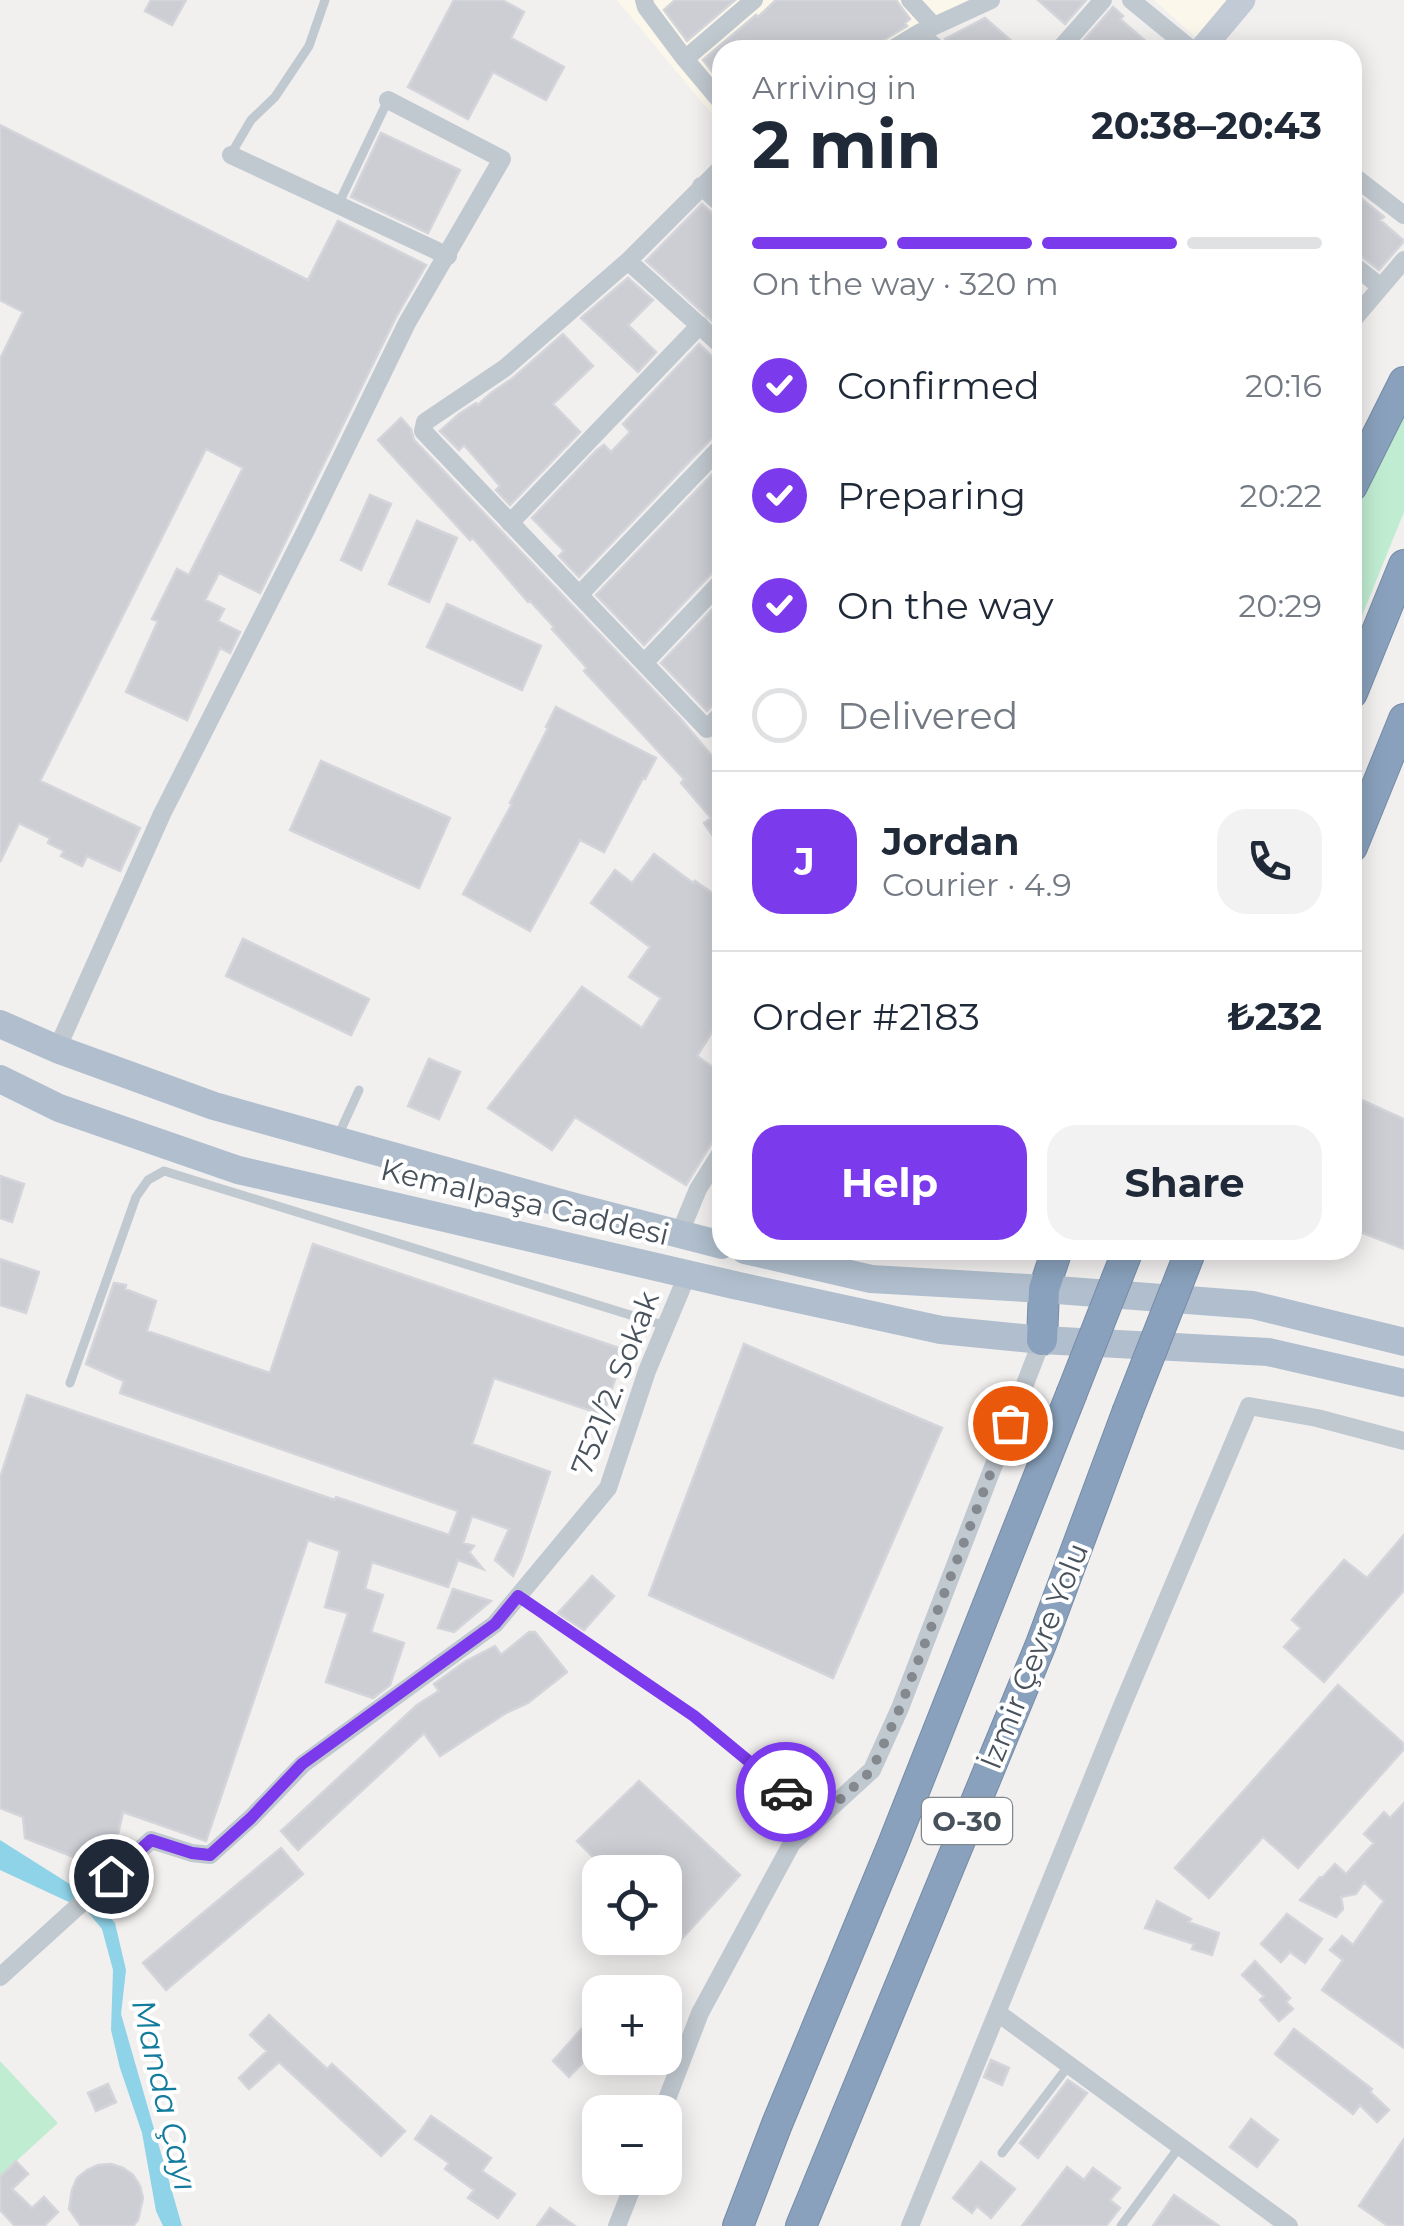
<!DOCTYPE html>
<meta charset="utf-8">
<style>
:root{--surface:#fff;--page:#f2f2f3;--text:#1f2937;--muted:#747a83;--line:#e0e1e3;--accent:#7c3aed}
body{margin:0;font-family:Montserrat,sans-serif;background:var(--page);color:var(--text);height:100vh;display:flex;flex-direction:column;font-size:38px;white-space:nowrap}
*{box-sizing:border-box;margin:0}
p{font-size:32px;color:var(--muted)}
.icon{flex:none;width:55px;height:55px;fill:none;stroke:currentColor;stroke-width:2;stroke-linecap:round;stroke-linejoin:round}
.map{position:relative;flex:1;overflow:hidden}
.side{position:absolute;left:712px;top:40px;width:650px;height:1220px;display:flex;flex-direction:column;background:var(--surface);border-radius:30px;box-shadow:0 5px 25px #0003}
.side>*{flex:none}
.buttons{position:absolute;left:582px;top:1855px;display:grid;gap:20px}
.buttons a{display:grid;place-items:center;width:100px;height:100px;border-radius:20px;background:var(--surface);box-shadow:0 5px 25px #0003;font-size:50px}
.pin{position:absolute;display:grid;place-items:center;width:85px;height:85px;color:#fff;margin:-42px;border:5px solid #fff;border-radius:50%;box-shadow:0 2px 10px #0007}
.courier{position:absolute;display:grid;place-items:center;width:100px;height:100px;margin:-50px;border:8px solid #7c3aed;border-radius:50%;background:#fff;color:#222;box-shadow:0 2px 12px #0007}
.head em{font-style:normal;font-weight:700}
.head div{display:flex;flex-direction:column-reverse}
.head{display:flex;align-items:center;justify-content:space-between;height:170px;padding:0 40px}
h1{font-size:65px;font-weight:700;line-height:75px}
.bar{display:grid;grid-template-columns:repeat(4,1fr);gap:15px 10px;align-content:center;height:120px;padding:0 40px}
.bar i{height:12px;border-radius:8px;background:var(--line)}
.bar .on{background:var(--accent)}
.bar p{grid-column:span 4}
.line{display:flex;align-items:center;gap:25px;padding:0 40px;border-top:2px solid var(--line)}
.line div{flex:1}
.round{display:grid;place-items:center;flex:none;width:105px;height:105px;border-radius:30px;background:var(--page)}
ol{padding:0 40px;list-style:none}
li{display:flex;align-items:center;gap:30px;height:110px}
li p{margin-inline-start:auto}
li .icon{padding:10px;border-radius:50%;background:var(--accent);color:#fff;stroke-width:4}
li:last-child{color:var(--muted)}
li i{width:55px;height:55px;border:5px solid var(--line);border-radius:50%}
.cta{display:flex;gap:20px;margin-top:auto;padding:20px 40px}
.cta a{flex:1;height:115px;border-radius:30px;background:var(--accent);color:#fff;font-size:40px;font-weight:700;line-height:115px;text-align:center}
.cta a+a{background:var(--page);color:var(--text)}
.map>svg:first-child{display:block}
.commercial{fill:#fbf7ea}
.green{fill:#c0edd2}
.water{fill:#8fd3e8}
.building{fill:#ccced4;stroke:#d4d5da;stroke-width:2.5}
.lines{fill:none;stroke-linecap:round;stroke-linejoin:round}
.highway-casing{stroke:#758ca7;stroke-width:32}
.lane{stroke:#c1c9d0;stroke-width:9}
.street{stroke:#c1c9d0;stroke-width:18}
.secondary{stroke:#c1cad5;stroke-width:25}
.primary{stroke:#b0becd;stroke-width:28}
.highway{stroke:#89a1bc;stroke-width:30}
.highway-bridge-casing{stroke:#758ca7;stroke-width:32;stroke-linecap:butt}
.highway-bridge{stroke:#89a1bc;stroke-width:30}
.done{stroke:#84898f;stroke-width:10;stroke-dasharray:0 18}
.route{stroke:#7c3aed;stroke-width:12}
.labels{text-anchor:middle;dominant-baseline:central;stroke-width:8;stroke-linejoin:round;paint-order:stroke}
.shield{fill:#fff;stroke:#7f868d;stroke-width:2.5}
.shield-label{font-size:28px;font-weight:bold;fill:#48525c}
.street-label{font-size:30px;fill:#48525c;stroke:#fff}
.water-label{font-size:32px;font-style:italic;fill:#137c9d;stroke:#fff}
</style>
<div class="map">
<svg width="1404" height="2226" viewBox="0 0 1404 2226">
<rect width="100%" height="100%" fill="#f2efef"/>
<path class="commercial" d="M617 0H1001L898 50H722V126Z
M1154 0H1254L1210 50Z"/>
<path class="green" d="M1404 411V512L1353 638 1352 517Z
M0 2061 58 2123 0 2176Z"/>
<path class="water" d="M0 1840 95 1900 115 1923 126 1970 121 2014 182 2226H163L156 2211 142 2133 120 2068 111 2030 113 1970 102 1929 86 1910 0 1870Z"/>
<path class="building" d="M151 0H186L172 25 145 11Z
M454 0H502L524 12 511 38 564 67 546 100 493 72 468 119 408 87Z
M675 0H735L687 41 664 10Z
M776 0H896L910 19 905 23 907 26 884 40 879 50H722V84L703 60 756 15 758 17Z
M1038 0H1086L1065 24Z
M1113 7 1123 16 1120 19 1156 50H1081L1078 47Z
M985 18 1001 32 1022 50H951L945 39Z
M0 125 308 280 338 221 426 265 396 317 260 593 219 573 205 600 224 609 218 621 240 632 230 653 220 648 187 720 126 692 158 621 152 619 177 569 189 575 243 468 206 449 40 781 140 828 120 871 87 856 82 866 61 856 64 851 48 843 50 838 19 823 0 862V359L23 312 0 300Z
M381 133 460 170 428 233 351 197Z
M1352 191 1384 217 1380 220 1404 241 1379 270 1352 249Z
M702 204 714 215 722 217V330L646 261Z
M628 278 653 300 628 325 656 352 638 372 581 318Z
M563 334 593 366 553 404 580 432 510 505 496 490 500 486 464 445 459 450 440 431 459 414 476 403 478 405 491 393 513 378Z
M699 344 722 366V434L713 437 579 577 559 556 564 551 532 518 597 450 604 445 611 452 630 432 623 424Z
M401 418 411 429 414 440 680 718 722 768V849L704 823 711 818 681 783 684 779 584 671 587 668 552 629 554 627 530 601 528 602 473 538 470 540 378 440Z
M722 464V569L713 572 644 645 596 595Z
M370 495 391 504 361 570 341 560Z
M417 521 457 538 429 602 389 584Z
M722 599V701L714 704 707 711 661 663Z
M447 604 541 646 522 690 427 647Z
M556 707 656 758 645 779 643 778 604 852 580 840 530 931 463 894 512 804 510 803 548 728 546 727Z
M321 761 450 818 419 888 290 830Z
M654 854 693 883 695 881 722 900V1038L712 1032 697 1056 722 1074V1126L686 1185 575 1117 552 1150 488 1108 582 987 642 1028 661 998 629 977 650 947 591 903 615 870 632 883Z
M243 939 369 999 351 1035 226 976Z
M429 1059 460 1072 439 1119 408 1106Z
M1357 1098 1404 1119V1249L1352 1229V1105Z
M0 1176 24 1184 12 1222 0 1218Z
M313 1244 625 1350 603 1415 494 1378 472 1444 550 1472 521 1559 513 1576 495 1560 509 1529 472 1516 463 1543 474 1546 469 1552 483 1569 458 1560 448 1587 372 1562 365 1589 383 1595 371 1632 404 1643 390 1685 373 1698 326 1682 348 1613 325 1607 340 1551 308 1540 206 1841 123 1812 113 1857 102 1868 25 1838 23 1817 0 1808V1478L27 1395 335 1500 336 1497 449 1535 458 1511 120 1393 124 1381 86 1364 114 1283 126 1285 125 1289 156 1301 147 1331 270 1373Z
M0 1259 39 1272 26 1313 0 1305Z
M744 1344 942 1428 833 1678 649 1595Z
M1404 1535V1590L1324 1682 1284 1647 1301 1628 1292 1620 1344 1560 1367 1578Z
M592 1576 614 1596 584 1630 558 1613Z
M453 1589 491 1601 454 1632 438 1628Z
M529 1632H535L567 1672 528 1703 506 1713 440 1756 424 1733 298 1850 281 1831 417 1705 439 1691 434 1684 466 1661 495 1646 501 1655Z
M1338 1685 1404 1744V1749L1298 1868 1263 1837 1209 1898 1175 1868Z
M639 1781 740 1875 678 1943 665 1930V1872H608L577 1841Z
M1404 1803V2048L1322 1990 1343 1960 1330 1950 1342 1936 1353 1945 1384 1901 1364 1882 1356 1894 1341 1897 1343 1909 1336 1917 1300 1900 1320 1877 1322 1878 1335 1864 1346 1874 1374 1843 1364 1834 1384 1812 1390 1818Z
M281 1848 303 1874 166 1990 143 1963Z
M1157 1901 1191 1919 1188 1922 1219 1933 1212 1955 1192 1949 1194 1944 1145 1928Z
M1287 1914 1322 1939 1305 1963 1290 1952 1281 1962 1261 1944Z
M1255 1961 1290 1998 1286 2002 1293 2009 1279 2021 1260 2000 1264 1996 1242 1975Z
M600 2008V2045L569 2077 553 2061Z
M269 2015 327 2069 332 2064 405 2131 381 2156 279 2062 249 2089 239 2078 267 2051 250 2035Z
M1294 2029 1372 2089 1370 2092 1389 2110 1377 2122 1360 2105 1353 2114 1275 2054Z
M991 2060 1009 2068 1002 2085 984 2077Z
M1068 2080 1087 2093 1038 2158 1020 2143Z
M108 2084 116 2102 96 2111 88 2093Z
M431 2116 491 2158 482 2171 515 2194 498 2218 468 2198 474 2190 445 2169 449 2163 415 2139Z
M1251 2119 1278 2140 1257 2167 1230 2147Z
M1404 2139V2226H1388L1359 2206Z
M16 2161 28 2174 12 2189 32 2208 44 2197 58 2212 44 2226H15L0 2210V2177Z
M981 2162 1015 2189 991 2218 977 2206 972 2213 953 2198Z
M111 2164 123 2168 133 2175 140 2186 143 2198 138 2220 133 2226H81L69 2209 72 2190 77 2178 87 2170 98 2165Z
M1067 2167 1084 2180 1093 2168 1120 2188 1110 2200 1120 2208 1106 2226H1022Z
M1174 2195 1219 2226H1153Z
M550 2208 575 2226H537Z"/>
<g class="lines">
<defs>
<path id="highway" d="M1352 486 1404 382
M1352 693 1404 565
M1352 847 1404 719
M1042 1340 1044 1289 1057 1250
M738 2226 777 2124 892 1847 1071 1395
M801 2226 1041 1644 1127 1413"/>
</defs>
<use href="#highway" class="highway-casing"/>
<path class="lane" d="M231 154 251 120 275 97 309 46 325 0
M338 205 388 100
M337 1138 359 1090
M70 1383 136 1197 148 1180 164 1171 666 1326
M518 1595 694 1716 819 1819
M1002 2153 1069 2065
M1121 2226 1180 2146"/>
<path class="street" d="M644 0 646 7 685 59 722 103
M910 0 934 26
M1131 0 1192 50
M919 33 939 50
M891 50 919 33 991 0
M1059 50 1103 0
M685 59 754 0
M231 155 448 256
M722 167 628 261 505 368 425 422 423 431 707 729 722 713
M1352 175 1404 215
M701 186 722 205
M628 261 722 346
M1352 264 1381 287
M1352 321 1404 260
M510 523 700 325
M579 595 722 446
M644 663 722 581
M57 1049 162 814 306 530 407 323 502 159 388 100
M679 1235 698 1189 722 1151
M0 1977 151 1840 192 1853 210 1855 251 1818 303 1764 495 1624 608 1488 647 1371 688 1273
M998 2013 1289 2226
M662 2112 700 2013 792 1843 872 1770 900 1708 1042 1340
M617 2226 636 2178
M910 2226 1122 1706 1249 1406 1317 1418 1404 1441"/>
<path class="secondary" d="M1201 50 1243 0"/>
<path class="primary" d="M0 1024 57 1049 214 1106 575 1207 722 1245
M0 1079 59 1108 238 1170 734 1285 941 1330 1042 1340 1268 1352 1404 1383
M745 1250 871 1279 1044 1289 1253 1305 1404 1342"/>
<use href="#highway" class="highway"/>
<defs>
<path id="highway-bridge" d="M1071 1395 1128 1250
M1127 1413 1191 1250"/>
</defs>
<use href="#highway-bridge" class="highway-bridge-casing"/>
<use href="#highway-bridge" class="highway-bridge"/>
</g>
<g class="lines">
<path class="done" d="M786 1792 819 1819 872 1770 900 1708 1010 1423"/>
<path class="route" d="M111 1876 151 1840 192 1853 210 1855 251 1818 302 1764 495 1624 518 1596 694 1716 786 1792"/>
</g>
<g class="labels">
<rect class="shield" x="922" y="1798" width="90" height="46" rx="8"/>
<g class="shield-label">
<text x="967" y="1821">O-30</text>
</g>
<g class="street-label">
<text transform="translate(525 1202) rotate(13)">Kemalpaşa Caddesi</text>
<text transform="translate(615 1383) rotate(-69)">7521/2. Sokak</text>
<text transform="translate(1034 1656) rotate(-68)">İzmir Çevre Yolu</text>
</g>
<g class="water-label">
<text transform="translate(165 2095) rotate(77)">Manda Çayı</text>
</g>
</g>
</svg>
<div class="buttons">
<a><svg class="icon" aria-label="locate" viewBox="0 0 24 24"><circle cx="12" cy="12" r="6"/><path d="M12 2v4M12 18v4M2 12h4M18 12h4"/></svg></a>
<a>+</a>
<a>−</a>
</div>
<div class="pin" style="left:1010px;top:1423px;background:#ea580c"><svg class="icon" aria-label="bag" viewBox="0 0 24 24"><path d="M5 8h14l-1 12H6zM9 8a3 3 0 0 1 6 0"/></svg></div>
<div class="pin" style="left:111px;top:1876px;background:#1f2937"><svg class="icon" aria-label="home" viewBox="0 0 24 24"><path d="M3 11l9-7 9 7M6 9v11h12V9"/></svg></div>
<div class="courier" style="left:786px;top:1792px"><svg class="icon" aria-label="car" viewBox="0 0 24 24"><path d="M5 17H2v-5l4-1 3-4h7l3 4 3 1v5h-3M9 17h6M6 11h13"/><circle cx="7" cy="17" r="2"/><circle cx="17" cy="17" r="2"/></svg></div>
<section class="side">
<div class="head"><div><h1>2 min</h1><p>Arriving in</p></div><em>20:38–20:43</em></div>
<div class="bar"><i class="on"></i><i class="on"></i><i class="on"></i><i></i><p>On the way · 320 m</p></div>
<ol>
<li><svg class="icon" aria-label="check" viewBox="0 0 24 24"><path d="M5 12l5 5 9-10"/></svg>Confirmed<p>20:16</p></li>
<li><svg class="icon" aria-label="check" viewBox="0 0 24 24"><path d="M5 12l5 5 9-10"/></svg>Preparing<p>20:22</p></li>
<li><svg class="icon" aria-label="check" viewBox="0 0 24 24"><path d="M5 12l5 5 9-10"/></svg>On the way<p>20:29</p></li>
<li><i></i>Delivered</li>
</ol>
<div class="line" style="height:180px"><b class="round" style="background:var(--accent);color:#fff">J</b><div><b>Jordan</b><p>Courier · 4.9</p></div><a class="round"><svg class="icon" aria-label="phone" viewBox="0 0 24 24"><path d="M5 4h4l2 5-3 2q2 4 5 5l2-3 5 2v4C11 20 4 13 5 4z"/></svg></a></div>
<div class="line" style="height:130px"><div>Order #2183</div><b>₺232</b></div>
<div class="cta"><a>Help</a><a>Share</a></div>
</section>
</div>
